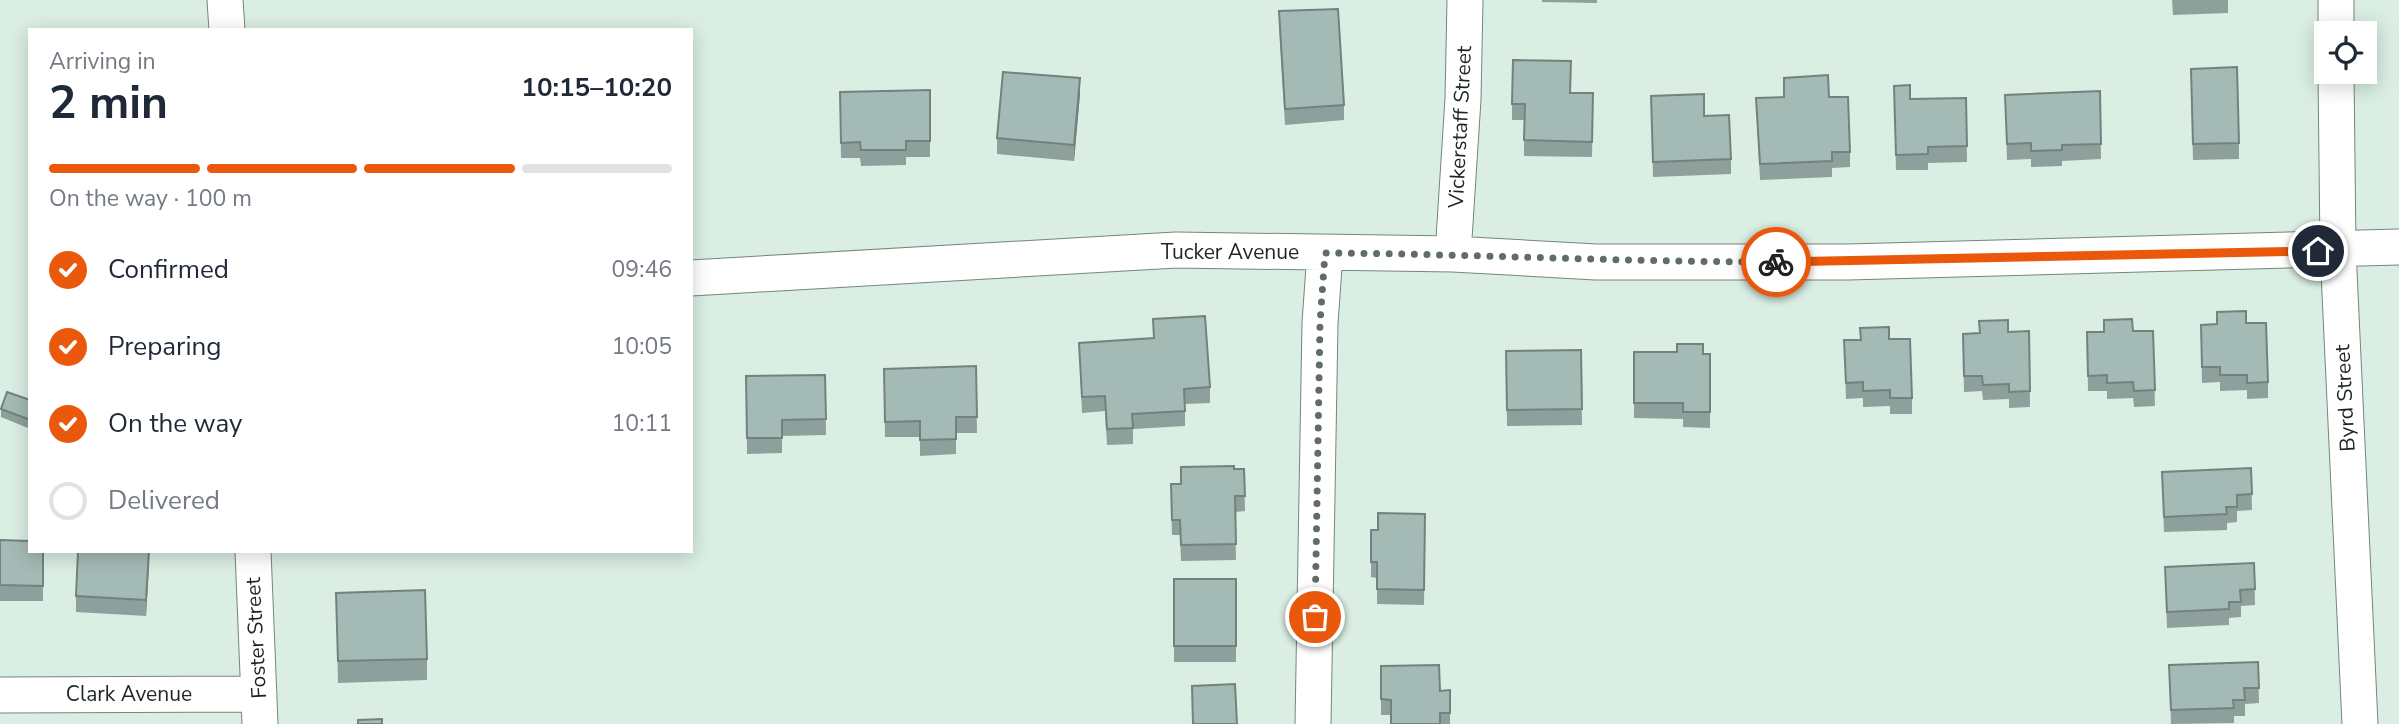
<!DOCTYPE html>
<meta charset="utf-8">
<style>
:root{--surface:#fff;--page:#f6f6f7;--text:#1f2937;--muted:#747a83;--line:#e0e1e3;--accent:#ea580c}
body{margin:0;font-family:"Nunito Sans",sans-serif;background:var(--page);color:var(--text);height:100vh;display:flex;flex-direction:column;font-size:26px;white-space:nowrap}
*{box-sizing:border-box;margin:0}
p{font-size:23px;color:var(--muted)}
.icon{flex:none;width:38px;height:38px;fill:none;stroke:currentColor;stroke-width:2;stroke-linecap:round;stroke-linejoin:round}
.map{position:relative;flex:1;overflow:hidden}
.drawer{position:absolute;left:28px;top:28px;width:665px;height:525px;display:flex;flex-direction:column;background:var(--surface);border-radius:0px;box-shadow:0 4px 18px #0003}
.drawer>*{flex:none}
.tools{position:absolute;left:2314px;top:21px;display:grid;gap:14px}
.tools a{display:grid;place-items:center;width:63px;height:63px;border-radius:0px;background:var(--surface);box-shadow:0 4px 18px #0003;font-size:35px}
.pin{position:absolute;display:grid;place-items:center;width:60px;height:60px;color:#fff;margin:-30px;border:4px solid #fff;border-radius:50%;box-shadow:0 2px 7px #0007}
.courier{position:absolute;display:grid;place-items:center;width:70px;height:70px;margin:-35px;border:5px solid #ea580c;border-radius:50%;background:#fff;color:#222;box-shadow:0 2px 9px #0007}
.summary em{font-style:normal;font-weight:700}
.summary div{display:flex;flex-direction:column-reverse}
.summary{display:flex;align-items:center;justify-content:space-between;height:119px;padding:0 21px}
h1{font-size:46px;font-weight:700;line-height:52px}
.bar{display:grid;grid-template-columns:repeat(4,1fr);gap:10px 7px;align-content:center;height:84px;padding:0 21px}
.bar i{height:9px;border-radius:5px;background:var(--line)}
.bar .active{background:var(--accent)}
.bar p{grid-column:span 4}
ol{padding:0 21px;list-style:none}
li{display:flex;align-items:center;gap:21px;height:77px}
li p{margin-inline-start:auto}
li .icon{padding:7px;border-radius:50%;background:var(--accent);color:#fff;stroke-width:4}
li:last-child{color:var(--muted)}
li i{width:38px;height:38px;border:4px solid var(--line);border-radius:50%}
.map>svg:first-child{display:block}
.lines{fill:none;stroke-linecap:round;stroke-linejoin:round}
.minor-casing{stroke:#74867c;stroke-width:37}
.minor{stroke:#fff;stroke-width:35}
.wall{fill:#8da09c}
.shaded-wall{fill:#73827f}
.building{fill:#a4bab5;stroke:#73827f;stroke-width:2}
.done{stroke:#606c66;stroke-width:7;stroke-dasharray:0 12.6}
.route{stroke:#ea580c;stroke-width:9}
.labels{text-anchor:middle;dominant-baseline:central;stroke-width:7;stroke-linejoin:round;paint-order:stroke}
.street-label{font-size:21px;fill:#1e2622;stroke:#fff}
</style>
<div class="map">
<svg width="2399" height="724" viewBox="0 0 2399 724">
<rect width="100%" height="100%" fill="#daeee3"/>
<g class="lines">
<defs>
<path id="minor" d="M225 0 227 30
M2336 0V33
M2336 72 2338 250 2360 724
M1453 254 1463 99 1465 0
M691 278 1176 250 1453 254 1596 262H1848L2399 247
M253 551 260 724
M0 695 259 694
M1313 724 1320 323 1325 253"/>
</defs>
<use href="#minor" class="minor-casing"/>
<use href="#minor" class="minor"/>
</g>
<path class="wall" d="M1542 0H1597V3L1542 2Z
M2172 0H2228V13L2173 15Z
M1279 11 1344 105V120L1285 125 1279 26Z
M1784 78 1829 97 1850 152V167L1832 168V177L1760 180 1756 98 1784 97Z
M2191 84 2239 143V159L2193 160Z
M1894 86 1910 99 1966 98 1967 162 1928 163V170H1896Z
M930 90V157H906V165L861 166 860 158H841L840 92Z
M2100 91 2101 159 2062 161V166L2031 167V159L2007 160 2005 95Z
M1571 93H1593L1592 157 1524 156V120H1512V104Z
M1080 94 1074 161 997 154V138Z
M1651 96 1704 116 1731 159V174L1653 177Z
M1153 319 1210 387V403L1185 404V426L1133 429V444L1107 445 1105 411 1082 413 1079 343 1153 338Z
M2246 323 2268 382V398L2247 399V390L2220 391V382L2202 383 2201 325Z
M2029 331 2030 407 2009 408V399L1983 400 1982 391 1964 392 1963 334Z
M2153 331 2155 406 2134 407 2133 398 2107 399V391H2088L2087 332Z
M1889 339 1912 398V414H1890V406L1863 407V398L1846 399 1844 340Z
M1581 350 1582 425 1507 426 1506 351Z
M1634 352 1710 354V428L1683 427V419L1634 418Z
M976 366 977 433H956V454L920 456V437H885L884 369Z
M825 375 826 435 782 436V453L747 454 746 376Z
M30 400V423L28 428 1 417V409Z
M1181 467 1244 469 1245 511 1235 512 1236 560 1181 561 1180 535H1172L1171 500 1181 484Z
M2251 468 2252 510 2237 511V522L2227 523V530L2164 532 2162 472Z
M1425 514 1424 605 1377 604V578L1371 577V530H1378Z
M0 540 43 551V601H0Z
M2254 563 2255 605 2241 606V617L2229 618V625L2167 628 2165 567Z
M149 564 146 616 76 612V596Z
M1174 579H1236V662H1174Z
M336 593 427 659V680L338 683Z
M2258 662 2259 703 2245 704V716H2234V723L2171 724 2169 665Z
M1381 666 1440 691 1450 690V724H1391V715H1381Z"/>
<path class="shaded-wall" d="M1080 78V94L1074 161V145Z
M149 551V564L146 616V600Z"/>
<path class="building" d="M1338 9 1344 105 1285 109 1279 11Z
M1513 60 1571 61 1570 93H1593L1592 142 1524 140 1525 104H1512Z
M2237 67 2239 143 2193 144 2191 69Z
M1003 72 1080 78 1074 145 997 138Z
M1828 75 1829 97H1848L1850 152H1832V161L1760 164 1756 98 1784 97V78Z
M1910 85V99L1966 98 1967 146 1928 147V154L1896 155 1894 86Z
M930 90V141H906V150H861L860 142 841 143 840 92Z
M2100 91 2101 144 2062 145V150L2031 151V143L2007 144 2005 95Z
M1704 94V116L1729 115 1731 159 1653 162 1651 96Z
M2246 311V323H2266L2268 382 2247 383V375H2220V367H2202L2201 325 2217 324V312Z
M1205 316 1210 387 1184 389 1185 411 1132 414 1133 428 1107 429 1105 396 1082 397 1079 343 1154 338 1153 319Z
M2132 319 2133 331H2153L2155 390 2134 391 2133 382 2107 383V375L2088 376 2087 332H2104V320Z
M2008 320V332L2029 331 2030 391 2009 392V384L1983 385 1982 376H1964L1963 334 1980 333 1979 321Z
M1889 327V339H1910L1912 398H1890V390L1863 391V382L1846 383 1844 340H1861L1860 328Z
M1677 344H1703V354H1710V412H1683V403H1634V352H1677Z
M1581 350 1582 409 1507 410 1506 351Z
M976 366 977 417H956V439L920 440V421L885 422 884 369Z
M825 375 826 419 782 420V438H747L746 376Z
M7 392 30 400V415L28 419 1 409Z
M1234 466V469H1244L1245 496H1235L1236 544 1181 545 1180 520H1172L1171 484H1181V467Z
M2251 468 2252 494 2237 495V507H2226L2227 514 2164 517 2162 472Z
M1378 513 1425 514 1424 590 1377 589V562H1371V530H1378Z
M0 540 30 541V551H43V586L0 585Z
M78 551H149L146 600 76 596Z
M2254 563 2255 589 2240 590 2241 602H2229V609L2167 612 2165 567Z
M1174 579H1236V646H1174Z
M425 590 427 659 338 661 336 593Z
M2258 662 2259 688H2244L2245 700H2233L2234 708 2171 710 2169 665Z
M1439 665 1440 691 1450 690V713H1440V724H1391V700L1381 699V666Z
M1235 684 1237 724H1193L1192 686Z
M382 719V724H358V720Z"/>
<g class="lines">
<path class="done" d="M1315 617 1320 323 1325 253C1475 254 1625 262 1776 262"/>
<path class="route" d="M1776 262 2318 251"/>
</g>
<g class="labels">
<g class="street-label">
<text transform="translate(1460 127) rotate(-87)">Vickerstaff Street</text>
<text x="1230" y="252">Tucker Avenue</text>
<text transform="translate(2345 398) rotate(-93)">Byrd Street</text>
<text transform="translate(256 638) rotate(-93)">Foster Street</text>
<text x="129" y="694">Clark Avenue</text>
</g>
</g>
</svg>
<div class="tools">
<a><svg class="icon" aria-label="locate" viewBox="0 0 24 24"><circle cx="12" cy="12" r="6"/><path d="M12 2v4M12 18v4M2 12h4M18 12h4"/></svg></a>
</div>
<div class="pin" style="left:1315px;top:617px;background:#ea580c"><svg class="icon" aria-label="bag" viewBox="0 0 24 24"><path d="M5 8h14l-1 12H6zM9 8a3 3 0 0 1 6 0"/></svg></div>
<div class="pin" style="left:2318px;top:251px;background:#1f2937"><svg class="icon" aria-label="home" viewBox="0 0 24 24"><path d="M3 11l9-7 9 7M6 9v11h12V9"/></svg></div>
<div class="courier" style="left:1776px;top:262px"><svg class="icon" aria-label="bike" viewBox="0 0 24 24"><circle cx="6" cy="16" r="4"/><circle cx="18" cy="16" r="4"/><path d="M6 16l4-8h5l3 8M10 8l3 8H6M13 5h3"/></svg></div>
<section class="drawer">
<div class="summary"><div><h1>2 min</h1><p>Arriving in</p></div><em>10:15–10:20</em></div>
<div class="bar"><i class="active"></i><i class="active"></i><i class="active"></i><i></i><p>On the way · 100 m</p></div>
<ol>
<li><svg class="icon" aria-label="check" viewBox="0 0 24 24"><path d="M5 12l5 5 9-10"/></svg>Confirmed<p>09:46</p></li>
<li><svg class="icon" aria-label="check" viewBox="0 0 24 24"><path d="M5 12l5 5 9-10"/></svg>Preparing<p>10:05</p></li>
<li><svg class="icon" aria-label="check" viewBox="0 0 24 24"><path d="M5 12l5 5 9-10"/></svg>On the way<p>10:11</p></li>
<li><i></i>Delivered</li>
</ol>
</section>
</div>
